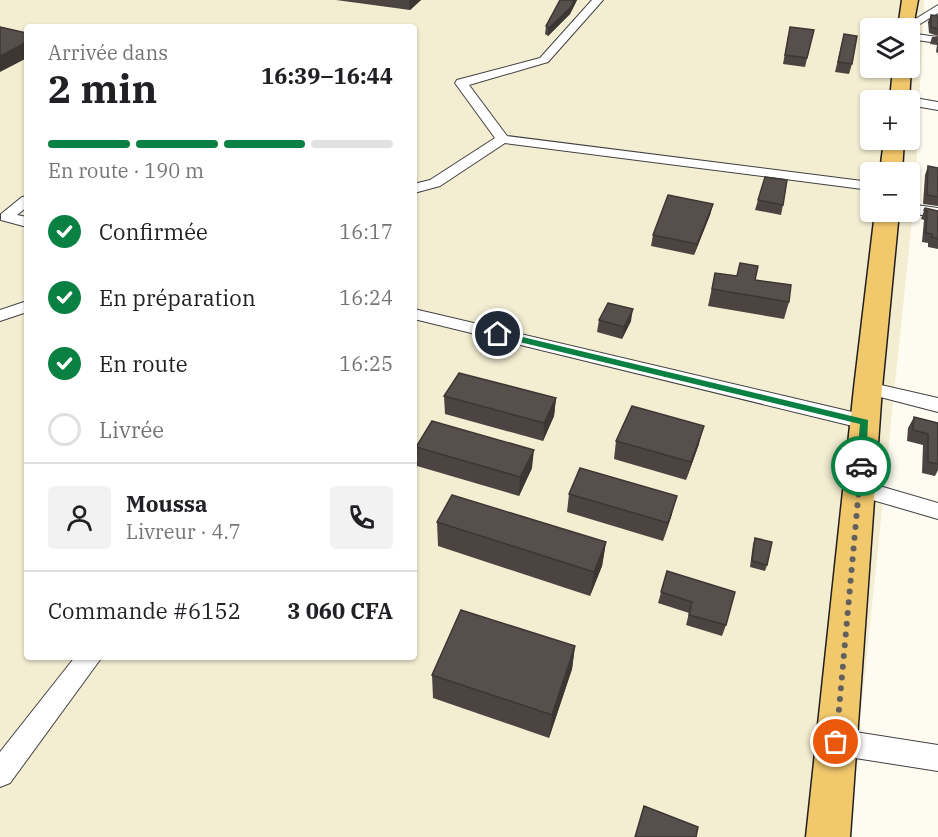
<!DOCTYPE html>
<html lang="fr">
<meta charset="utf-8">
<style>
:root{--surface:#fff;--page:#f2f2f2;--text:#202124;--muted:#757577;--line:#e0e0e0;--accent:#0b8043}
body{margin:0;font-family:"IBM Plex Serif",serif;background:var(--page);color:var(--text);height:100vh;display:flex;flex-direction:column;font-size:22px;white-space:nowrap}
*{box-sizing:border-box;margin:0}
p{font-size:20px;color:var(--muted)}
.icon{flex:none;width:33px;height:33px;fill:none;stroke:currentColor;stroke-width:2;stroke-linecap:round;stroke-linejoin:round}
.map{position:relative;flex:1;overflow:hidden}
.details{position:absolute;left:24px;top:24px;width:393px;height:636px;display:flex;flex-direction:column;background:var(--surface);border-radius:6px;box-shadow:0 2px 4px #0004}
.details>*{flex:none}
.tools{position:absolute;left:860px;top:18px;display:grid;gap:12px}
.tools a{display:grid;place-items:center;width:60px;height:60px;border-radius:6px;background:var(--surface);box-shadow:0 2px 4px #0004;font-size:30px}
.pin{position:absolute;display:grid;place-items:center;width:51px;height:51px;color:#fff;margin:-26px;border:3px solid #fff;border-radius:50%;box-shadow:0 2px 6px #0007}
.courier{position:absolute;display:grid;place-items:center;width:60px;height:60px;margin:-30px;border:4px solid #0b8043;border-radius:50%;background:#fff;color:#222;box-shadow:0 2px 8px #0007}
.overview em{font-style:normal;font-weight:700}
.overview div{display:flex;flex-direction:column-reverse}
.overview{display:flex;align-items:center;justify-content:space-between;height:102px;padding:0 24px}
h1{font-size:39px;font-weight:700;line-height:45px}
.bar{display:grid;grid-template-columns:repeat(4,1fr);gap:9px 6px;align-content:center;height:72px;padding:0 24px}
.bar i{height:8px;border-radius:4px;background:var(--line)}
.bar .active{background:var(--accent)}
.bar p{grid-column:span 4}
.line{display:flex;align-items:center;gap:15px;padding:0 24px;border-top:2px solid var(--line)}
.line div{flex:1}
.round{display:grid;place-items:center;flex:none;width:63px;height:63px;border-radius:6px;background:var(--page)}
ol{padding:0 24px;list-style:none}
li{display:flex;align-items:center;gap:18px;height:66px}
li p{margin-inline-start:auto}
li .icon{padding:6px;border-radius:50%;background:var(--accent);color:#fff;stroke-width:4}
li:last-child{color:var(--muted)}
li i{width:33px;height:33px;border:3px solid var(--line);border-radius:50%}
.map>svg:first-child{display:block}
.farmland{fill:#f3eed2;fill-rule:evenodd}
.lines{fill:none;stroke-linecap:round;stroke-linejoin:round}
.minor-casing{stroke:#414141;stroke-width:2}
.primary-casing{stroke:#1f1f1f;stroke-width:3}
.minor{fill:#fff;fill-rule:evenodd}
.primary{fill:#f2c86d;fill-rule:evenodd}
.wall{fill:#4b4440}
.shaded-wall{fill:#3d3734}
.building{fill:#574f4b;stroke:#3d3734;stroke-width:1.5}
.route{fill:#0b8043}
.done{stroke:#62615d;stroke-width:6;stroke-dasharray:0 10.8}
</style>
<div class="map">
<svg width="938" height="837" viewBox="0 0 938 837">
<rect width="100%" height="100%" fill="#fefbf1"/>
<path class="farmland" d="M0 0H924L915 191 848 837H0ZM27 27H414V657H27ZM870 28H909V68H870ZM870 100H909V140H870ZM870 172H909V212H870Z"/>
<g class="lines">
<defs>
<path id="minor" d="M592 0H603L548 62 469 85 507 136 870 182V190L505 143 440 186 414 193V184L430 180 495 138 455 83 457 80 540 58Z
M938 5V13L910 30 901 28Z
M909 33 938 37V43L909 39Z
M909 97 938 102V110L909 105V100H903Z
M27 196V207L17 215 27 217V227L1 220V214L22 197Z
M909 204 938 208V218L905 212H909Z
M27 301V312L0 321V310Z
M414 309 865 415 872 417 875 422 872 427 865 429 414 319Z
M868 382 938 398V412L861 392 859 388 861 384Z
M859 480 938 503V519L852 494 848 488 852 482Z
M75 657H102L10 783 0 787V752Z
M836 729 938 745V771L836 755 827 751 823 742 827 733Z"/>
<path id="primary" d="M902 0H918L912 32H909V28H898Z
M909 65 911 68 909 100H890L893 68H909Z
M884 140H904L902 172H880Z
M875 212H899L882 388 850 837H806L854 388Z"/>
</defs>
<use href="#minor" class="minor-casing"/>
<use href="#primary" class="primary-casing"/>
<use href="#minor" class="minor"/>
<use href="#primary" class="primary"/>
</g>
<path class="wall" d="M336 0H421L410 10Z
M560 0H577L570 14 548 36 545 34 546 26Z
M931 15 938 16V36L929 33 928 22Z
M814 30 805 67 783 64 788 36Z
M844 34 852 64 849 74 835 72Z
M932 37H938V53L936 52 937 45 930 44Z
M928 166 938 168V206L923 204 925 175Z
M758 200 783 205 781 215 755 210Z
M713 204 710 215 694 255 651 246 653 235Z
M925 208 938 211V249L928 247V243L922 242 924 220 921 219Z
M740 263 755 280 789 302 784 319 708 306 715 273 737 276Z
M599 320 631 321 622 339 597 332Z
M444 396 556 398 554 416 543 441 445 414Z
M914 417 938 423V470L935 476 922 473 923 445 907 441 908 428Z
M616 441 699 444 686 480 614 459Z
M416 447 532 468 519 496 417 466Z
M569 494 672 514 663 541 567 512Z
M437 522 606 542 602 566 590 596 438 546Z
M755 538 767 565 765 571 750 567 753 544Z
M667 571 726 625 722 636 686 625 689 613 658 603Z
M575 646 572 669 549 738 433 698 432 675Z"/>
<path class="shaded-wall" d="M410 0H421L410 10 409 1Z
M574 0H577L570 14 548 36 549 28Z
M27 42V58L0 72V56Z
M713 204 710 215 694 255 697 244Z
M633 309 631 321 622 339 624 327Z
M556 398 554 416 543 441 544 423Z
M704 426 699 444 686 480 691 462Z
M534 450 532 468 519 496 520 477Z
M677 496 672 514 663 541 668 523Z
M606 542 602 566 590 596 594 572Z
M575 646 572 669 549 738 552 715Z"/>
<path class="building" d="M560 0H574L571 7 549 28 546 26Z
M931 15 938 16V29L931 27Z
M0 27 27 33V42L0 56Z
M790 27 814 30 807 58 785 55Z
M844 34 857 36 852 64 838 62Z
M928 166 938 168V197L927 195Z
M765 177 787 180 783 205 758 200Z
M668 195 713 204 697 244 653 235Z
M925 208 938 211V239L932 237V234L926 233 927 211 924 210Z
M740 263 758 266 755 280 791 285 789 302 712 289 715 273 737 276Z
M608 303 633 309 624 327 599 320Z
M459 373 556 398 544 423 444 396Z
M632 406 704 426 691 462 616 441Z
M914 417 938 423V464L928 462V434L913 430Z
M432 421 534 450 520 477 416 447Z
M580 468 677 496 668 523 569 494Z
M452 495 606 542 594 572 437 522Z
M755 538 772 542 767 565 752 561Z
M667 571 735 592 726 625 689 615 692 602 661 592Z
M461 610 575 646 552 715 432 675Z
M644 806 698 827 696 837H635Z"/>
<path class="route" d="M498 331 868 420 866 466 861 469 856 466 860 424 495 336V332Z"/>
<g class="lines">
<path class="done" d="M836 742 861 466"/>
</g>
</svg>
<div class="tools">
<a><svg class="icon" aria-label="layers" viewBox="0 0 24 24"><path d="M12 4l9 5-9 5-9-5zM3 14l9 5 9-5"/></svg></a>
<a>+</a>
<a>−</a>
</div>
<div class="pin" style="left:836px;top:742px;background:#ea580c"><svg class="icon" aria-label="bag" viewBox="0 0 24 24"><path d="M5 8h14l-1 12H6zM9 8a3 3 0 0 1 6 0"/></svg></div>
<div class="pin" style="left:498px;top:334px;background:#1f2937"><svg class="icon" aria-label="home" viewBox="0 0 24 24"><path d="M3 11l9-7 9 7M6 9v11h12V9"/></svg></div>
<div class="courier" style="left:861px;top:466px"><svg class="icon" aria-label="car" viewBox="0 0 24 24"><path d="M5 17H2v-5l4-1 3-4h7l3 4 3 1v5h-3M9 17h6M6 11h13"/><circle cx="7" cy="17" r="2"/><circle cx="17" cy="17" r="2"/></svg></div>
<section class="details">
<div class="overview"><div><h1>2 min</h1><p>Arrivée dans</p></div><em>16:39–16:44</em></div>
<div class="bar"><i class="active"></i><i class="active"></i><i class="active"></i><i></i><p>En route · 190 m</p></div>
<ol>
<li><svg class="icon" aria-label="check" viewBox="0 0 24 24"><path d="M5 12l5 5 9-10"/></svg>Confirmée<p>16:17</p></li>
<li><svg class="icon" aria-label="check" viewBox="0 0 24 24"><path d="M5 12l5 5 9-10"/></svg>En préparation<p>16:24</p></li>
<li><svg class="icon" aria-label="check" viewBox="0 0 24 24"><path d="M5 12l5 5 9-10"/></svg>En route<p>16:25</p></li>
<li><i></i>Livrée</li>
</ol>
<div class="line" style="height:108px"><a class="round"><svg class="icon" aria-label="person" viewBox="0 0 24 24"><circle cx="12" cy="8" r="4"/><path d="M4 21q1-7 8-7t8 7"/></svg></a><div><b>Moussa</b><p>Livreur · 4.7</p></div><a class="round"><svg class="icon" aria-label="phone" viewBox="0 0 24 24"><path d="M5 4h4l2 5-3 2q2 4 5 5l2-3 5 2v4C11 20 4 13 5 4z"/></svg></a></div>
<div class="line" style="height:78px"><div>Commande #6152</div><b>3 060 CFA</b></div>
</section>
</div>
